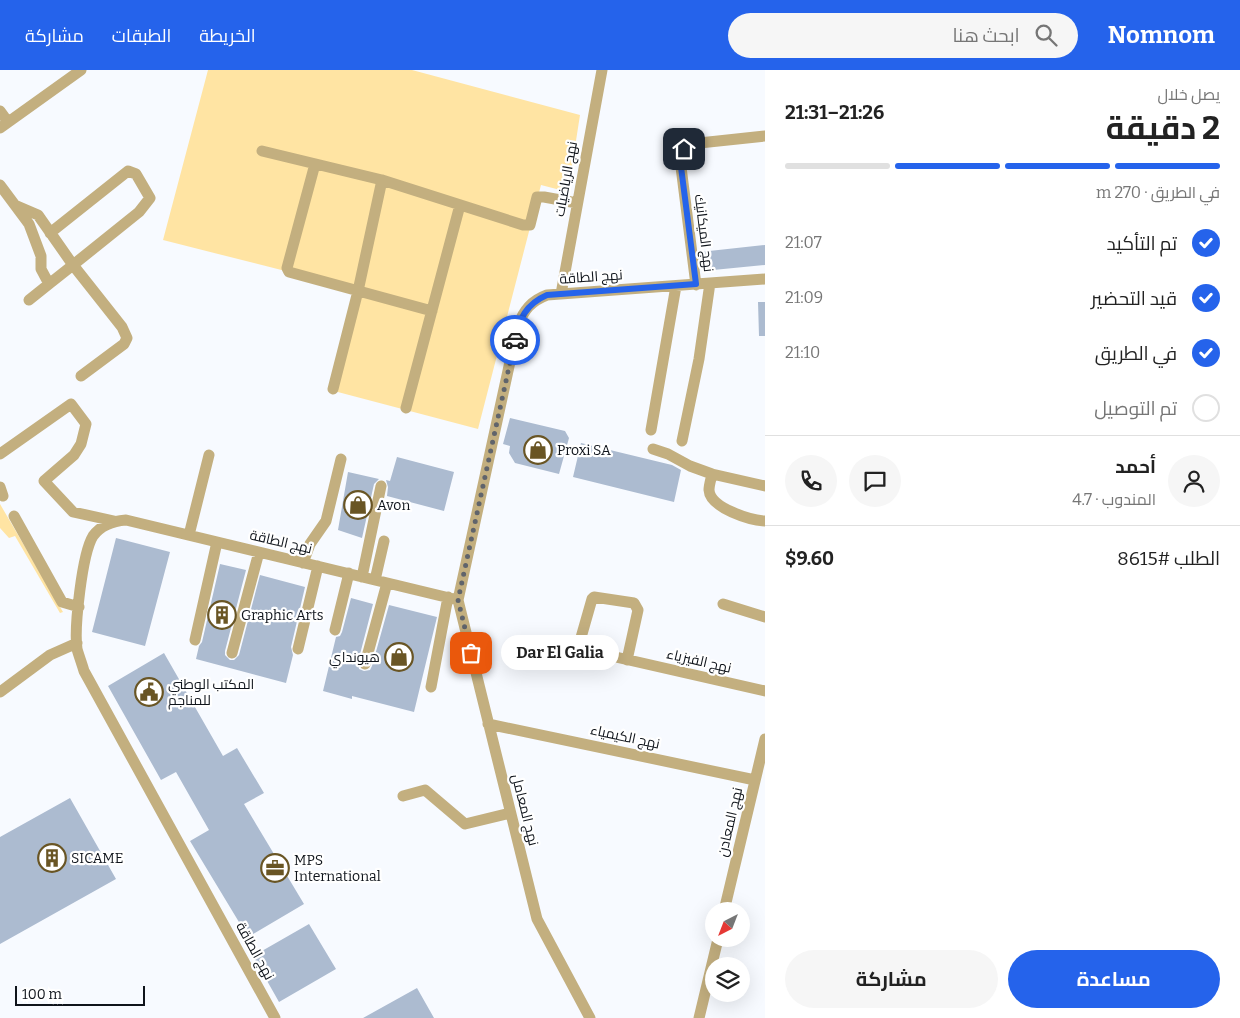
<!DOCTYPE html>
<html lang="ar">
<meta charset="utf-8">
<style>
:root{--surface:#fff;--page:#f6f6f6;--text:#222;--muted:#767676;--line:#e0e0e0;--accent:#2563eb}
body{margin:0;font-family:Bitter,Cairo,serif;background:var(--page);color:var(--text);direction:rtl;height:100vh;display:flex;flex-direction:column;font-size:19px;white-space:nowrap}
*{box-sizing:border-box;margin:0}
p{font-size:16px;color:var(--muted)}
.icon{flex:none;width:28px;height:28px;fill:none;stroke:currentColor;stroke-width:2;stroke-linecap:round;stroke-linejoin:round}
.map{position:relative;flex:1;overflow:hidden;direction:ltr}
.panel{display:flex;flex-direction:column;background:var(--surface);width:475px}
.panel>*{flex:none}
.needle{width:32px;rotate:222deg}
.fabs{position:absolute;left:705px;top:832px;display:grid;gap:10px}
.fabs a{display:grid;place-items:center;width:45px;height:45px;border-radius:50%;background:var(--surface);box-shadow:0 5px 20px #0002;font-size:25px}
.scale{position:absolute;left:15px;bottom:12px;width:130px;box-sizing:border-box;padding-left:5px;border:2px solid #0f141b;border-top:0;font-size:14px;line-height:18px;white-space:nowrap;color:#0f141b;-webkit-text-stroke:4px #fff;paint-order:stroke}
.pin{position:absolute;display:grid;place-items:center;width:42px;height:42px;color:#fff;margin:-21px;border-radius:10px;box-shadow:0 2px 8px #0006}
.courier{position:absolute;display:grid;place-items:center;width:50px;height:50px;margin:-25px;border:4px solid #2563eb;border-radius:50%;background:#fff;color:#222;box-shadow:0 1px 6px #0007}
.bubble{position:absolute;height:35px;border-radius:18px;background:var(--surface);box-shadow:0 5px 20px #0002;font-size:16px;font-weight:700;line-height:35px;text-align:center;direction:rtl}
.headline em{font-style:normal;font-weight:700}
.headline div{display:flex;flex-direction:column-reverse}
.headline{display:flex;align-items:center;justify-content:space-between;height:85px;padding:0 20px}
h1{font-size:32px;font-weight:700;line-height:38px}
.bar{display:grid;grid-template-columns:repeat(4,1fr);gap:8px 5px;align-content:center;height:60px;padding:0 20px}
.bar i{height:6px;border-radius:4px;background:var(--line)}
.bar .selected{background:var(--accent)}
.bar p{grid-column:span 4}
.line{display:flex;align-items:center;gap:12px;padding:0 20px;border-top:1px solid var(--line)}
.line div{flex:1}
.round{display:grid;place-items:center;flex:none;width:52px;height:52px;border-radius:26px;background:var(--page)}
ol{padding:0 20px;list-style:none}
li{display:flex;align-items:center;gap:15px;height:55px}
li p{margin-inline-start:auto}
li .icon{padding:5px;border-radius:50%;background:var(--accent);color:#fff;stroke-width:4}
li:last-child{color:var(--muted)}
li i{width:28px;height:28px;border:2px solid var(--line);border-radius:50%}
.primary-button{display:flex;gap:10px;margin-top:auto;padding:10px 20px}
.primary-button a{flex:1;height:58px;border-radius:30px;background:var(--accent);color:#fff;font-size:20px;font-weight:700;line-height:58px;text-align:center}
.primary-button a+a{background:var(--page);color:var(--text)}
header{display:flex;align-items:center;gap:30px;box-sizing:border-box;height:70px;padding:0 25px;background:var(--accent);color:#fff}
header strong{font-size:24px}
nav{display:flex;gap:28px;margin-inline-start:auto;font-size:18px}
.search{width:350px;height:45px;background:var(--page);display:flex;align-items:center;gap:12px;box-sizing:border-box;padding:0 18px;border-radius:28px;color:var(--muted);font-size:19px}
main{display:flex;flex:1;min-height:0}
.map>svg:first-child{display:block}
.green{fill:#ffe4a3}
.building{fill:#acbbd0}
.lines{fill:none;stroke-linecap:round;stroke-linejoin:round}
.minor{stroke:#c3af7f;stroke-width:11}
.done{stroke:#60646b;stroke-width:5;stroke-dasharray:0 9}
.route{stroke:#2563eb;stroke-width:6}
.labels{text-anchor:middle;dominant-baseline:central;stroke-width:4.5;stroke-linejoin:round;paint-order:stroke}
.street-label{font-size:14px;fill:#0f141b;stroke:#fff}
.poi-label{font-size:14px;fill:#0f141b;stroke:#fff;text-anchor:start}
</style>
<header>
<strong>Nomnom</strong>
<div class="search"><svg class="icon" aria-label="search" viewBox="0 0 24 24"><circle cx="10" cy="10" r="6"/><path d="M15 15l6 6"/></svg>ابحث هنا</div>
<nav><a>الخريطة</a><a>الطبقات</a><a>مشاركة</a></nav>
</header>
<main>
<section class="panel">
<div class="headline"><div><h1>2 دقيقة</h1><p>يصل خلال</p></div><em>21:26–21:31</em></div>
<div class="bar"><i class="selected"></i><i class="selected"></i><i class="selected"></i><i></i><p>في الطريق · 270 m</p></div>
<ol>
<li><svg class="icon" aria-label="check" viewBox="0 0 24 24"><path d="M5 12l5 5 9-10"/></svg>تم التأكيد<p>21:07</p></li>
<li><svg class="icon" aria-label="check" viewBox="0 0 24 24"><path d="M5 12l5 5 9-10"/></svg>قيد التحضير<p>21:09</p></li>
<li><svg class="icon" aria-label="check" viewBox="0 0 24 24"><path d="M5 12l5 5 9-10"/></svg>في الطريق<p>21:10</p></li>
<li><i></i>تم التوصيل</li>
</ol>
<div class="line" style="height:90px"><a class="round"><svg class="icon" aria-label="person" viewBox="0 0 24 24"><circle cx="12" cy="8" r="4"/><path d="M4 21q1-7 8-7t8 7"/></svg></a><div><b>أحمد</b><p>المندوب · 4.7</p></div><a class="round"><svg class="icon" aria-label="chat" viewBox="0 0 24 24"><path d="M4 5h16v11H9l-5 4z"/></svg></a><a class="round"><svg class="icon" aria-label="phone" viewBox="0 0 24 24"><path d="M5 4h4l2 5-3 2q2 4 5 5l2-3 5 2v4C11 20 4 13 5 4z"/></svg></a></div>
<div class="line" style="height:65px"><div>الطلب #8615</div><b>$9.60</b></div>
<div class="primary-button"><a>مساعدة</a><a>مشاركة</a></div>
</section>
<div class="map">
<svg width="765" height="948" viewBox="0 0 765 948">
<rect width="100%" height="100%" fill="#f7faff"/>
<path class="green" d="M208 0H412L580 45 568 122 541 115 478 359 334 321 360 220 163 170Z
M0 434 63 542 60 543 15 466 9 468 0 458Z"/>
<path class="building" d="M765 175V195L703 201 700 182Z
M758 232H765V266H759Z
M510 348 565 361 569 368 559 404 515 393 509 383 510 376 503 374Z
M581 373 672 395 681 400 674 432 573 407Z
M397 387 454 402 444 441 387 426 388 417 386 410 390 411Z
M348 402 379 409 374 414 362 468 338 460Z
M116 468 170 482 145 576 92 562Z
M220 494 246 500 225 581V585L230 590H234L239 585 260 505 305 517 291 577 293 585 286 613 196 589 199 576 202 572Z
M351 528 373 534 358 592 359 599 364 601 370 600 372 596 389 535 437 547 414 642 352 626V629L323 621 336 567 340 566 342 562Z
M164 583 223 686 237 678 264 723 244 734 304 834 248 867 190 771 209 760 176 702 161 710 108 616Z
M70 728 116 809 0 874V767Z
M309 854 336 899 279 932 253 886Z
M417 918 434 948H363Z"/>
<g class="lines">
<path class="minor" d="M0 41 8 52
M0 58 81 0
M262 81 382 110 523 155H530L537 127H544L577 133
M315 94 287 198 289 202 432 241
M0 115 29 154 41 186V199L49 214 73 195 122 257 127 268 124 274 81 306
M17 136 38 145 73 195 139 142 150 128 136 104 128 101 50 163
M696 215 681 97C681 87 682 81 690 74L765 66
M561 224 602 0
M29 230 49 214
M333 319 358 221 382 110
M406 338 460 135
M651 360 676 216
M682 371 699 289 710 213
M653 379 668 384 690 396 712 404 765 416
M0 384 71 334 86 354 81 374 74 385 44 411 73 442 114 451
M712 404C711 409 709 415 709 420 710 438 750 450 765 451
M0 417 3 426
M14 446 62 532 79 537
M189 465 209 385
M303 493 310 474 326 451 341 389
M362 507 381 416
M375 510 384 471
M723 534 765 547
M335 560 349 503
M195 570 217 472
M298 579 318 496
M232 583 259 482
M627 590 638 540 634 533 594 527 592 529 580 571 581 576 585 580 765 621
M365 594 387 513
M431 617 448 527
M0 622 50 585 77 573
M488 654 755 710
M403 726 425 720 465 754 510 743
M724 841 765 669
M275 948 84 601C82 594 79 586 77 579 74 558 82 484 93 466 101 455 113 451 126 450L458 530
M590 948 537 849 458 530 518 255C524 240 531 231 547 225L765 209
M699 948 718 869"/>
</g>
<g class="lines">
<path class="done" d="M471 583 458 530 515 270"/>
<path class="route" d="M515 270C519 249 526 234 547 225L696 214 681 97V88L684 79"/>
</g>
<defs>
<symbol id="shop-ring" viewBox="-11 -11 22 22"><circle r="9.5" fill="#fff" stroke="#695524" stroke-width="1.5"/><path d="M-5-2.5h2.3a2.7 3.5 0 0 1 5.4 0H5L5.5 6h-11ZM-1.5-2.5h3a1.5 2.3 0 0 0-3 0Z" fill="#695524"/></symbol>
<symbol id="building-ring" viewBox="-11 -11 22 22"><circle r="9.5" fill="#fff" stroke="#695524" stroke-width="1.5"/><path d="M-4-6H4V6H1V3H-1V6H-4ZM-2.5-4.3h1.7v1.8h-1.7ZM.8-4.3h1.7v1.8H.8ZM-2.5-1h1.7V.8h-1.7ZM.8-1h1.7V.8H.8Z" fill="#695524"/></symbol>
<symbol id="civic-ring" viewBox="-11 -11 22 22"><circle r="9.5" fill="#fff" stroke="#695524" stroke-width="1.5"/><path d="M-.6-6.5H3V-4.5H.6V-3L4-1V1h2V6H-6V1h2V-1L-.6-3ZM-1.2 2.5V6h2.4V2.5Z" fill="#695524"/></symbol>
<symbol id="office-ring" viewBox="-11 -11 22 22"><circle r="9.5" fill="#fff" stroke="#695524" stroke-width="1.5"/><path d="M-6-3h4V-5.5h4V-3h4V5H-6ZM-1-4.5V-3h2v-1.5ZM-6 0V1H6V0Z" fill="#695524"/></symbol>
</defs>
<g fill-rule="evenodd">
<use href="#shop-ring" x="522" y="364" width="32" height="32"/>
<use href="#shop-ring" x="342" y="419" width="32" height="32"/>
<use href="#building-ring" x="206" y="529" width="32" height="32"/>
<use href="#shop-ring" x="383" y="571" width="32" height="32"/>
<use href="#civic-ring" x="133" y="606" width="32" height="32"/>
<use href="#building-ring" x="36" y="772" width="32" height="32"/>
<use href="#office-ring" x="259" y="782" width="32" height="32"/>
</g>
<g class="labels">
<g class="street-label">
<text transform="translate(566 109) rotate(-80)">نهج الرياضيات</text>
<text transform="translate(704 163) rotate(83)">نهج الميكانيك</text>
<text transform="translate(591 207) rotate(-4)">نهج الطاقة</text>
<text transform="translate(281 472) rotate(13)">نهج الطاقة</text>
<text transform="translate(699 591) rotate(13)">نهج الفيزياء</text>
<text transform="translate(625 667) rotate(12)">نهج الكيمياء</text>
<text transform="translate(525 740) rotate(76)">نهج المعامل</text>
<text transform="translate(730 752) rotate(-77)">نهج المعادن</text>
<text transform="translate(255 881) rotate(61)">نهج الطاقة</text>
</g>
<g class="poi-label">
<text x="557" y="380">Proxi SA</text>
<text x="377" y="435">Avon</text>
<text x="241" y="545">Graphic Arts</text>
<text x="380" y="587" text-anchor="end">هيونداي</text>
<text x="168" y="614">المكتب الوطني<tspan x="168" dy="16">للمناجم</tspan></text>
<text x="71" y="788">SICAME</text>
<text x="294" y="790">MPS<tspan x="294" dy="16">International</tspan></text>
</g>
</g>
</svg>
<div class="fabs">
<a><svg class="needle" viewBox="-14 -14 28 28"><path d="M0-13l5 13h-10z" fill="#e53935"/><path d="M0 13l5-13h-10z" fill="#767676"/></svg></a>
<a><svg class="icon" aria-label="layers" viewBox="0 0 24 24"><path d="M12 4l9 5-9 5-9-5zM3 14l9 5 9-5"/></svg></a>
</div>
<div class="scale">100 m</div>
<div class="pin" style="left:471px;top:583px;background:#ea580c"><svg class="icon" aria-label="bag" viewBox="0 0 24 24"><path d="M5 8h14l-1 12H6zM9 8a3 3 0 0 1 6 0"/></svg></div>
<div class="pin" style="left:684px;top:79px;background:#1f2937"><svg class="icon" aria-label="home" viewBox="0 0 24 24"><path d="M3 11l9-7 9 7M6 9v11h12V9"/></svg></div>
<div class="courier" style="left:515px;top:270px"><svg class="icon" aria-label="car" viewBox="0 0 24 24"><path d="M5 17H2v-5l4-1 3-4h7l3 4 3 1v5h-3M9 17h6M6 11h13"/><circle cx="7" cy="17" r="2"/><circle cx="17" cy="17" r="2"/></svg></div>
<div class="bubble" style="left:501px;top:565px;width:118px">Dar El Galia</div>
</div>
</main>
